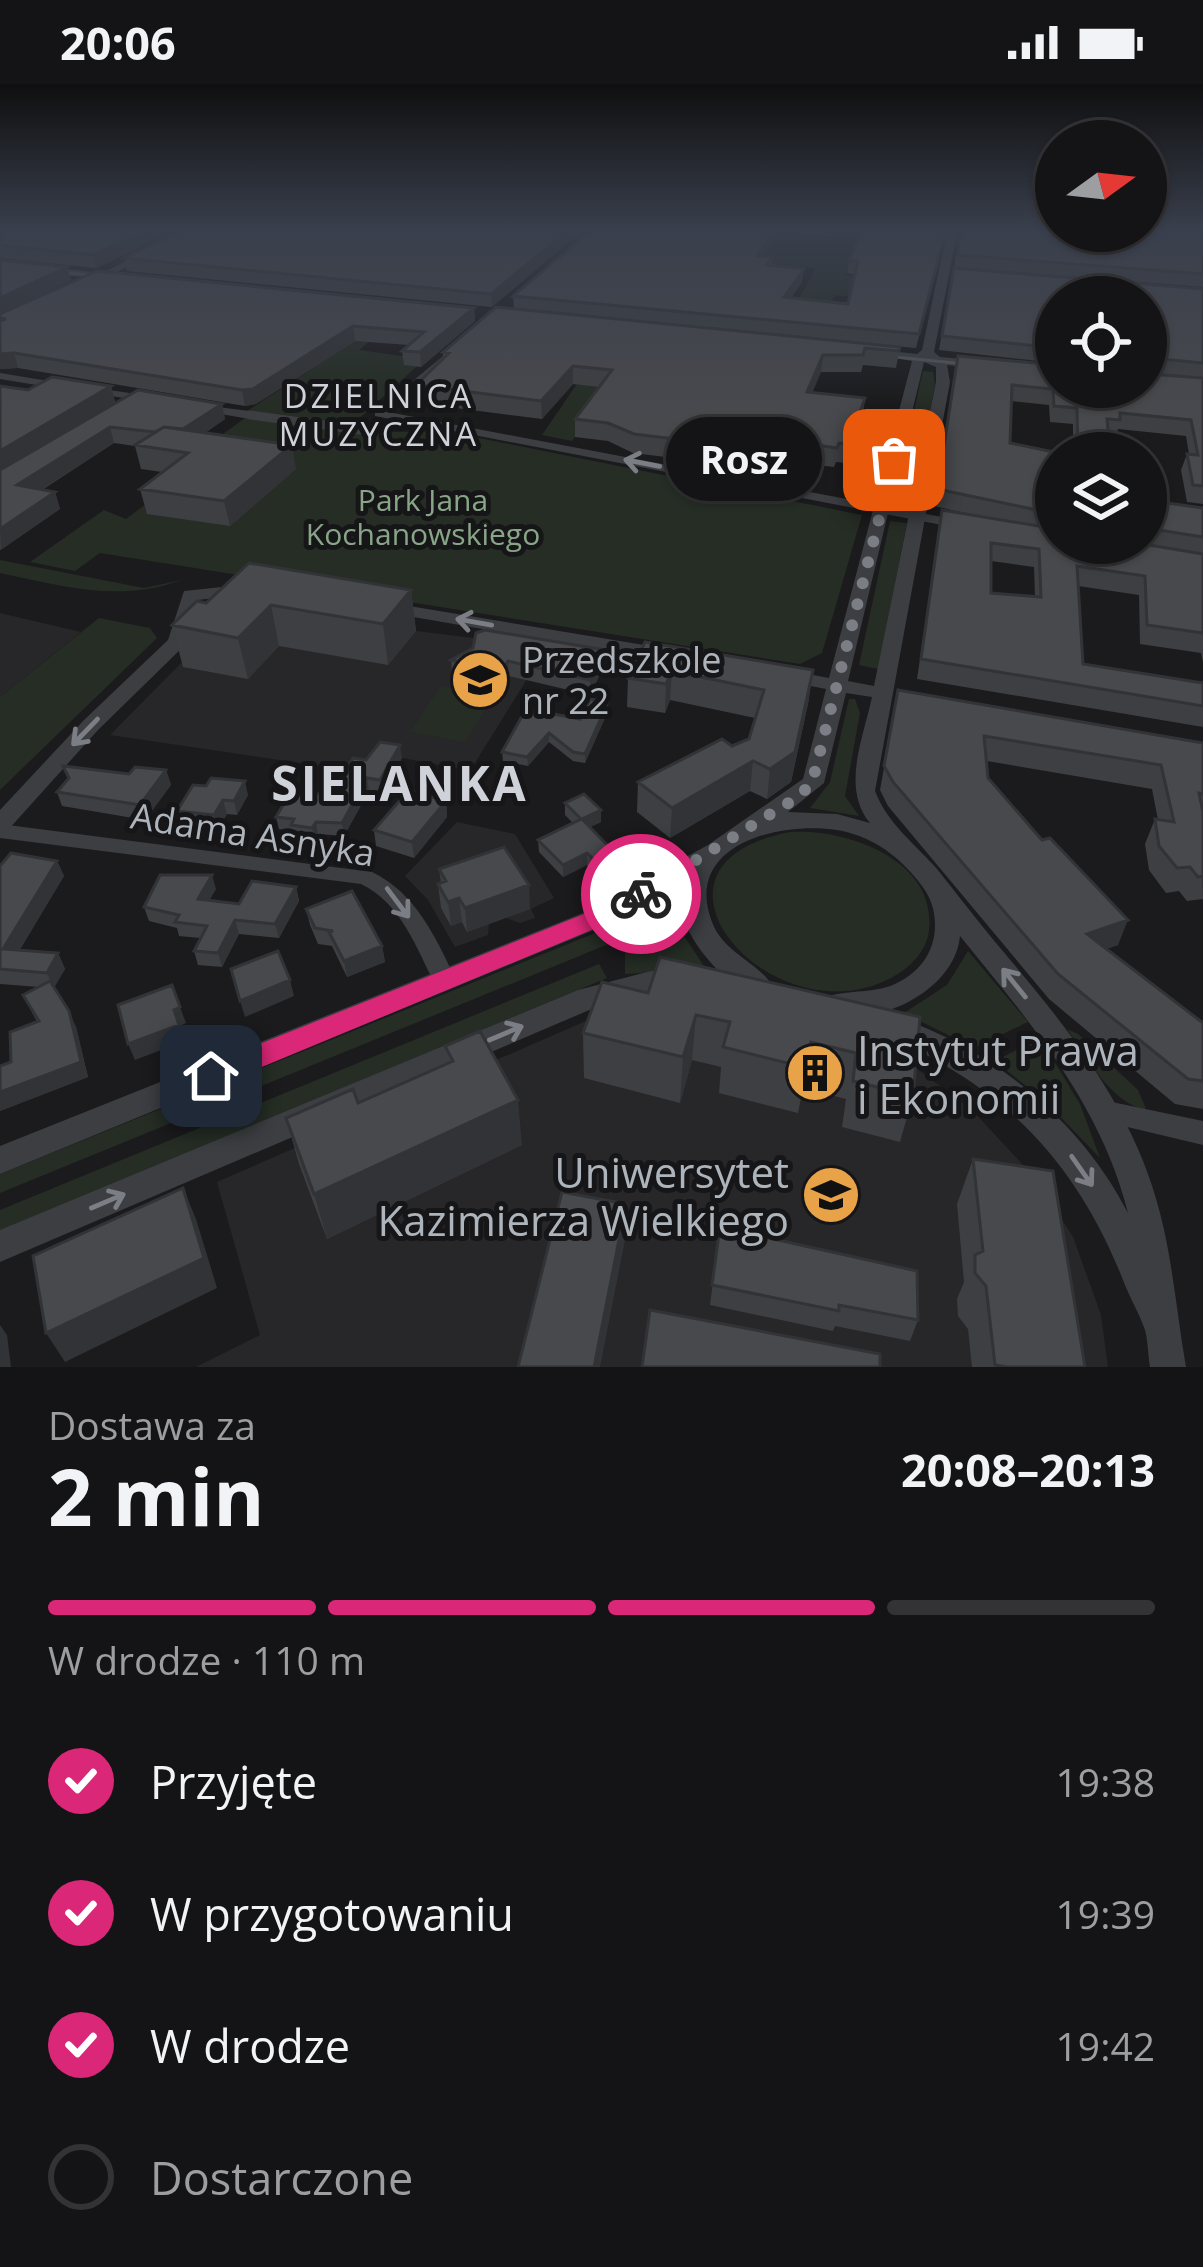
<!DOCTYPE html>
<html lang="pl">
<meta charset="utf-8">
<style>
:root{--surface:#141416;--page:#1d1d1f;--text:#f1f3f6;--muted:#9d9ea1;--line:#333335;--accent:#db2777}
body{margin:0;font-family:"Open Sans",sans-serif;background:var(--page);color:var(--text);height:100vh;display:flex;flex-direction:column;font-size:45px;white-space:nowrap}
*{box-sizing:border-box;margin:0}
p{font-size:39px;color:var(--muted)}
.icon{flex:none;width:66px;height:66px;fill:none;stroke:currentColor;stroke-width:2;stroke-linecap:round;stroke-linejoin:round}
.map{position:relative;height:1283px;overflow:hidden}
.drawer{display:flex;flex-direction:column;background:var(--surface);flex:1}
.drawer>*{flex:none}
.needle{width:78px;rotate:75deg}
.controls{position:absolute;left:1035px;top:36px;display:grid;gap:24px}
.controls a{display:grid;place-items:center;width:132px;height:132px;border-radius:50%;background:var(--surface);box-shadow:0 3px 9px #0004,0 0 0 3px var(--line);font-size:60px}
.pin{position:absolute;display:grid;place-items:center;width:102px;height:102px;color:#fff;margin:-51px;border-radius:24px;box-shadow:0 6px 18px #0006}
.courier{position:absolute;display:grid;place-items:center;width:120px;height:120px;margin:-60px;border:9px solid #db2777;border-radius:50%;background:#fff;color:#222;box-shadow:0 3px 15px #0007}
.bubble{position:absolute;height:84px;border-radius:42px;background:var(--surface);box-shadow:0 3px 9px #0004,0 0 0 3px var(--line);font-size:39px;font-weight:700;line-height:84px;text-align:center}
.head em{font-style:normal;font-weight:700}
.head div{display:flex;flex-direction:column-reverse}
.head{display:flex;align-items:center;justify-content:space-between;height:204px;padding:0 48px}
h1{font-size:78px;font-weight:700;line-height:90px}
.bar{display:grid;grid-template-columns:repeat(4,1fr);gap:18px 12px;align-content:center;height:144px;padding:0 48px}
.bar i{height:15px;border-radius:9px;background:var(--line)}
.bar .selected{background:var(--accent)}
.bar p{grid-column:span 4}
ol{padding:0 48px;list-style:none}
li{display:flex;align-items:center;gap:36px;height:132px}
li p{margin-inline-start:auto}
li .icon{padding:12px;border-radius:50%;background:var(--accent);color:#fff;stroke-width:4}
li:last-child{color:var(--muted)}
li i{width:66px;height:66px;border:6px solid var(--line);border-radius:50%}
.status{display:flex;justify-content:space-between;align-items:center;height:84px;padding:0 60px;background:var(--surface);direction:ltr}
.status svg{height:33px;fill:currentColor}
.map>svg:first-child{display:block}
.built{fill:#27272a}
.green{fill:#252d25}
.lines{fill:none;stroke-linecap:round;stroke-linejoin:round}
.pedestrian{stroke:#3c3e42;stroke-width:9}
.minor{fill:#3c3e42;fill-rule:evenodd}
.tertiary{fill:#3c3e42;fill-rule:evenodd}
.tram{stroke:#515459;stroke-width:3}
.wall{fill:#3e3f42;fill-rule:evenodd}
.shaded-wall{fill:#323336}
.building{fill:#48494d;stroke:#323336;stroke-width:3;fill-rule:evenodd}
.oneway{stroke:#7b7f85}
.route{fill:#db2777}
.done{stroke:#7b7e84;stroke-width:12;stroke-dasharray:0 21.6}
.labels{text-anchor:middle;dominant-baseline:central;stroke-width:10;stroke-linejoin:round;paint-order:stroke}
.far-park-label{font-size:30px;fill:#88a587;stroke:#161618}
.far-neighbourhood-label{font-size:33px;letter-spacing:3px;fill:#cfd2d8;stroke:#161618}
.poi-label{font-size:36px;fill:#aeb4bb;stroke:#161618;text-anchor:start}
.street-label{font-size:36px;fill:#aeb4bb;stroke:#161618}
.near-poi-label{font-size:42px;fill:#aeb4bb;stroke:#161618;text-anchor:start}
.district-label{font-size:48px;font-weight:bold;letter-spacing:3px;fill:#cfd2d8;stroke:#161618}
</style>
<div class="status"><b>20:06</b><svg viewBox="0 0 49 12"><path d="M0 12V9h3v3zM5 12V6h3v6zM10 12V3h3v9zM15 12V0h3v12zM26 1h20v11H26zM47 4h2v5h-2z"/></svg></div>
<div class="map">
<svg width="1203" height="1283" viewBox="0 0 1203 1283">
<rect width="100%" height="100%" fill="#1b1b1d"/>
<path class="built" d="M0 529 81 548 0 613Z
M416 547 547 563 470 687 382 670 368 689 110 651 191 569Z
M457 738 515 750 554 814 531 825 535 834 520 839 506 834 489 840 488 851 455 863 428 816 405 792Z
M595 933 908 978 972 1026 1039 1098 1073 1153 1101 1231 1108 1283H196L260 1251 217 1098Z"/>
<path class="green" d="M778 151 871 158 845 191 874 195 855 213 835 211 828 223 796 220 816 184 760 179Z
M377 251 359 266 425 275 352 341 388 348 444 347 862 431 822 569 800 580 100 469 75 487 30 478 104 426 126 435 184 391 179 382 249 331 247 327 313 284 312 261Z
M923 287 933 288 935 301 911 421 893 418Z
M581 294 603 295 597 305 610 307 572 357 542 351Z
M890 437 907 439 878 585 859 581Z
M0 476 144 504 182 496C119 519 63 502 0 489Z
M99 534 150 544 157 554 0 706V613Z
M441 602 494 611 465 658 410 648Z
M849 615H855L860 629 845 712 859 732 810 724 830 698Z
M790 748C845 744 937 775 929 846 927 867 910 884 891 894 772 957 617 781 790 748Z
M675 809 682 849 706 885 625 890V867L647 841 639 829Z
M625 837 630 842 611 859 0 1109V1090Z
M968 867 1028 938 974 964 904 929 947 901Z
M599 880 607 894 0 1147V1126Z
M1067 945 1078 950 1138 1006 1147 1027C1109 1017 1088 975 1067 945Z
M1040 954 1080 1020 1100 1074 1046 1018 995 977Z"/>
<g class="lines">
<path class="pedestrian" d="M250 331 360 346"/>
<path class="minor" d="M0 178 102 189 107 192 102 195 0 184Z
M448 268 453 271 452 273 388 328 963 437 970 441 963 445 375 332V328Z
M0 289 61 299 67 302 61 305 0 295Z
M89 303 150 312 156 315 150 318 85 308 83 306Z
M201 321 250 327 256 331 250 335 197 326 195 324Z
M0 740 372 788C416 809 436 854 456 896L452 902 444 905 436 902C416 864 402 820 361 800L0 754Z
M1107 1017 1203 1037V1061L1098 1036 1094 1028 1098 1020Z"/>
<path class="tertiary" d="M190 144H202L92 201 83 199Z
M948 144H958L934 268 940 273 984 277 990 281 984 285 947 281 950 298 875 707C887 739 915 760 937 785 962 816 986 848 1012 878 1075 953 1136 1032 1160 1129 1173 1179 1177 1232 1186 1283H1150C1148 1271 1148 1257 1145 1246 1140 1231 1129 1212 1123 1196 1076 1076 1001 1000 882 950L878 942 882 934 892 931C991 964 1080 1035 1128 1129 1101 1020 1029 937 960 852 955 907 876 945 826 929L822 921 826 913C850 905 875 910 897 899 921 887 935 867 935 841 935 820 927 807 914 792 895 769 868 751 837 746 781 737 682 760 712 838 723 869 759 878 774 904L770 912C742 921 694 865 686 840 681 823 682 809 687 792L601 843 0 1090V1062L583 829 708 761 803 695 826 605 780 596 777 592 787 586 829 594 912 277 866 269 872 265 917 270 922 266ZM924 278 936 283V298L874 602 848 597ZM846 609 872 613C863 655 841 704 870 739L837 730 788 728 824 699Z
M241 501 250 506 247 510 198 516 184 562 98 646 8 746 0 748V726L84 636 168 556 184 507Z
M385 518 668 565 678 571 668 577 379 527 376 523Z
M679 886 689 889 692 897 689 905 651 909 594 924 0 1178V1146L578 906 651 887Z"/>
<path class="tram" d="M0 182 119 194
M865 270 1056 289"/>
</g>
<path class="wall" d="M0 144H180L96 184 0 174Z
M585 144 492 223 127 187 124 174Z
M594 144H841L835 152 780 148 764 172 772 173V182L802 198 791 214 848 220 855 190 847 189 849 177 947 144 916 264 826 256 900 263 896 284 863 281 861 288H821L812 308 863 332 847 379 836 378 834 383 793 378 794 371 784 366 732 361 723 380 633 369 608 357 575 353V335L599 303 573 300 542 335 417 319 416 301 443 274V268L514 225 513 212Z
M959 144H1203V203L954 183 961 145Z
M0 176 67 183 71 196 4 228 474 224 475 237 421 283 404 281 402 267 409 261 355 257 256 320 245 322 18 284 0 285Z
M954 184 1203 205V420L1187 418 1181 386 1187 370H1189L1186 352 1118 345 1116 352H1109L1110 369H1073V340L1050 338 1049 321 1011 317 1010 359 1056 369V459H1146V416L1203 424V578L1201 569 1140 560 1139 511 1078 502 1083 580 1203 599V643L917 595 942 426 982 433 934 422 958 272 1146 303 1056 213V279L939 266ZM991 477 1034 483 1035 513 991 509Z
M0 302 28 306 111 302 115 318 41 362 138 306 222 320 225 335 205 349 296 385 230 442 147 430 140 405 162 388 141 385 135 362 114 359 42 406 55 408 60 425 0 466Z
M411 506 416 547 388 581 279 562 248 595 183 583 172 541 206 519Z
M645 558 809 615 791 698 767 715 750 707 670 754 637 728 638 698 749 655 755 634 670 616 665 629 627 623 628 594Z
M599 565 602 586 590 611 509 592 504 600 452 590 451 576Z
M898 606 1203 659V719L1201 721 1203 815 1187 817 1179 807 1166 809 1149 786 1145 760 1155 735 1158 736 1152 705 987 677 988 694 1118 861 1106 865 1203 939V1025L1175 1020 1049 915 888 722 880 706Z
M608 618V627L585 679 573 677 549 658 528 682 503 677 502 668 580 635Z
M402 674 382 708 369 707 344 752 318 750 315 757 294 754 292 747 279 745 276 733 333 711 366 676Z
M166 686 171 701 145 736 62 722 57 708 129 690Z
M193 701 248 711 237 731 227 730 218 745 181 742 177 727Z
M446 717 447 733 414 774 376 762 374 746Z
M565 719 601 738 590 743 612 778 593 788 587 781 563 793 539 768 538 756 573 739 565 731Z
M57 777 64 792 19 866 58 869 65 885 54 903 76 943 88 993 0 1027V982L11 978 37 938 23 911 39 903 0 900V782Z
M439 785 530 825 467 848 462 838 451 842 441 824 438 800 441 799Z
M296 803 299 817 279 854 239 850 222 883 198 881 194 867 200 854 179 852 177 844 149 837 144 823 216 805 209 816 239 820Z
M306 825 382 862 385 878 347 893 332 862 318 860 310 841Z
M648 909 920 933 913 1012 900 1058 842 1043 846 1015 803 1004 798 1029 719 1009 721 983 692 976 680 1019 584 994 583 949Z
M445 962 522 1061 327 1155 299 1080 286 1034 358 1019 448 979Z
M973 1075 1085 1283H972L968 1245 958 1232 957 1215 964 1198 957 1120Z
M720 1143 918 1236 910 1257 835 1242 833 1247 710 1221Z"/>
<path class="shaded-wall" d="M152 144H180L96 184 93 171Z
M571 144H585L492 223 491 210Z
M776 144H781L780 148 756 184 757 172Z
M67 183 71 196 0 230V214Z
M804 185 802 198 782 226 784 213Z
M474 224 475 237 421 283 420 268Z
M353 242 355 257 256 320 245 322 242 306Z
M14 269 18 284 0 285V270Z
M823 271 821 288 805 326 807 308Z
M573 282V300L542 335 541 317Z
M111 302 115 318 0 387V367Z
M865 314 863 332 847 379 849 360Z
M222 320 225 335 179 367 175 351Z
M733 342 732 361 723 380 724 361Z
M110 343 114 359 22 418 17 401Z
M292 361 296 385 230 442 224 417Z
M55 408 60 425 1 466 0 445Z
M411 506 416 547 388 581 383 540Z
M271 521 279 562 248 595 238 554Z
M599 565V577L602 572V586L590 611V596Z
M508 577 509 592 504 600 503 585Z
M813 586 809 615 791 698 767 715 770 685Z
M672 587 670 616 665 629 666 600Z
M608 618V627L585 679V670Z
M549 649V658L528 682 527 673Z
M400 661 402 674 382 708 380 696Z
M753 677 750 707 670 754 672 724Z
M166 686 171 701 145 736 140 721Z
M367 694 369 707 344 752 342 739Z
M245 697 248 711 237 731 234 717Z
M223 716 227 730 218 745 214 731Z
M446 717 447 733 414 774 412 758Z
M601 726V738L582 747V735Z
M316 738 318 750 315 757 312 744Z
M612 766V778L593 788V775Z
M587 769V781L563 793V781Z
M57 777 64 792 11 881 3 865Z
M212 791 216 805 202 829 198 815Z
M529 801 530 825 467 848 465 824Z
M296 803 299 817 279 854 275 840Z
M459 814 462 838 451 842 448 818Z
M235 836 239 850 222 883 218 869Z
M1128 836 1118 861 1077 875 1087 850Z
M382 862 385 878 347 893 344 877Z
M58 869 65 885 54 904 47 889Z
M290 896 294 912 245 933 240 917Z
M180 923 186 939 180 942 174 926Z
M69 927 76 943 88 993 0 1027V1008Z
M696 931 692 976 680 1019 683 973Z
M179 941 185 957 135 976 128 960Z
M518 1016 522 1061 327 1155 314 1110Z
M183 1104 196 1135 217 1204 65 1278 46 1249Z
M626 1120V1151L600 1283H594Z
M0 1241 7 1251 11 1283H0Z"/>
<path class="building" d="M0 144H152L93 171 0 161Z
M186 144H571L491 210 124 174Z
M594 144H776L757 172 772 173 767 181 804 185 784 213 848 220 858 177H849L863 144H946L919 250 513 212Z
M962 144H1056V147H1146V144H1203V190L957 171Z
M0 176 67 183 0 214Z
M954 184 1203 205V279L1151 274 1146 278V213H1056V264L942 252Z
M97 187 474 224 420 268 402 267 424 248 353 242 253 305 242 306 14 269 0 270V237L6 235 0 234V230Z
M496 223 900 263 899 267 865 264 863 271H823L807 308 865 314 849 360 839 359 837 364 795 358 798 352 786 347 733 342 724 361 634 350 608 339 575 335 612 286 573 282 541 317 416 301 449 269 443 268Z
M958 272 1056 281V303H1146V278L1150 290 1203 294V402L1193 401 1187 370 1198 371 1191 336 1120 329V336L1107 335 1110 369H1078L1077 324 1054 322 1053 305 1012 301 1010 359 1059 369H1056V430L937 405Z
M52 293 111 302 0 367V302L28 306Z
M138 306 222 320 183 345 164 343 155 348 110 343 17 401 55 408 0 445V386Z
M164 343 292 361 224 417 140 405 188 369 135 361Z
M1146 416 1203 424V453L1146 444Z
M942 426 1056 445V459H1137L1203 470V549L1147 541 1145 492 1077 482 1083 580 1203 599V622L921 575ZM991 459 1039 465 1041 513 991 509Z
M249 479 411 506 383 540 271 521 238 554 172 541 197 517 206 519Z
M485 546 599 565 596 571 602 572 590 596 508 577 503 585 451 576 473 564 476 549Z
M645 558 813 586 795 668 770 685 753 677 672 724 638 698 722 655 732 662 749 655 764 606 672 587 666 600 628 594Z
M898 606 1203 659V710L1199 709 1203 728V792L1198 793 1190 783 1177 784 1159 762 1155 735 1174 738 1161 681 984 652 988 694 1042 756 1050 754 1128 836 1087 850 1203 939V997L1188 995 1058 890 893 698 884 682Z
M590 615 608 618 585 670 573 668 549 649 527 673 502 668 526 625 580 635Z
M380 658 400 661 380 696 367 694 342 739 316 738 312 744 291 741 294 735 276 733 292 706 333 711 353 674 366 676Z
M63 682 129 690 135 683 166 686 140 721 57 708 69 694Z
M211 694 245 697 234 717 223 716 214 731 177 727 193 701 206 702Z
M409 706 446 717 412 758 374 746Z
M584 710 601 726 582 735 612 766 593 775 587 769 563 781 538 756 581 735 565 719Z
M504 763 529 801 465 824 459 814 448 818 438 800 446 797 439 785Z
M11 769 57 777 3 865 58 869 47 889 0 885V782Z
M160 791H212L198 815 239 820 252 797 296 803 275 840 235 836 218 869 194 867 207 842 175 838 179 831 144 823Z
M352 807 382 862 344 877 329 848 333 847 315 844 306 825Z
M278 867 290 896 240 917 231 885Z
M660 873 920 933 913 1012 853 997 856 969 811 958 807 984 723 963 730 938 696 931 683 973 583 949 602 898 648 909Z
M50 897 69 927 81 978 0 1008V982L11 978 10 948 39 937 23 911Z
M172 901 180 923 174 926 179 941 128 960 118 921Z
M480 947 518 1016 314 1110 286 1034 353 1005 358 1019 453 977 445 962Z
M973 1075 1053 1087 1085 1283H1007L995 1281 986 1202 975 1189V1171L983 1167Z
M183 1104 204 1174 46 1249 33 1172Z
M562 1108 626 1120 594 1283H518Z
M720 1143 917 1187 918 1236 839 1221V1227L712 1201Z
M650 1226 880 1270V1283H642Z"/>
<defs><path id="oneway-shaft" d="M-6 0H5M1.5-3L5.5 0L1.5 3" fill="none" stroke-width="1.6" stroke-linecap="round" stroke-linejoin="round" transform="scale(3)"/></defs>
<g class="oneway">
<use href="#oneway-shaft" transform="translate(642 379) rotate(-169)"/>
<use href="#oneway-shaft" transform="translate(474 538) rotate(-170)"/>
<use href="#oneway-shaft" transform="translate(85 648) rotate(134)"/>
<use href="#oneway-shaft" transform="translate(398 819) rotate(53)"/>
<use href="#oneway-shaft" transform="translate(1014 899) rotate(-129)"/>
<use href="#oneway-shaft" transform="translate(506 949) rotate(-23)"/>
<use href="#oneway-shaft" transform="translate(1082 1087) rotate(55)"/>
<use href="#oneway-shaft" transform="translate(108 1117) rotate(-23)"/>
</g>
<linearGradient id="sky" x2="0" y2="1"><stop stop-color="#0f0f10"/><stop offset="0.45" stop-color="#393f4c"/><stop offset="1" stop-color="#393f4c" stop-opacity="0"/></linearGradient>
<rect width="1203" height="323" fill="url(#sky)"/>
<path class="route" d="M641 802 653 810 649 816 601 842 221 1000H202L198 992 202 983 584 830Z"/>
<g class="lines">
<path class="done" d="M641 810 798 713 812 699 894 376"/>
</g>
<defs>
<symbol id="school-disc" viewBox="-11 -11 22 22"><circle r="9.5" fill="#e8a248" stroke="#161618"/><path d="M0-5L7-2L0 1L-7-2ZM-4 1L0 2.5L4 1V4Q0 6-4 4Z" fill="#111"/></symbol>
<symbol id="building-disc" viewBox="-11 -11 22 22"><circle r="9.5" fill="#e8a248" stroke="#161618"/><path d="M-4-6H4V6H1V3H-1V6H-4ZM-2.5-4.3h1.7v1.8h-1.7ZM.8-4.3h1.7v1.8H.8ZM-2.5-1h1.7V.8h-1.7ZM.8-1h1.7V.8H.8Z" fill="#111"/></symbol>
<symbol id="university-disc" viewBox="-11 -11 22 22"><circle r="9.5" fill="#e8a248" stroke="#161618"/><path d="M0-5L7-2L0 1L-7-2ZM-4 1L0 2.5L4 1V4Q0 6-4 4Z" fill="#111"/></symbol>
</defs>
<g fill-rule="evenodd">
<use href="#school-disc" x="447" y="563" width="66" height="66"/>
<use href="#building-disc" x="782" y="956" width="66" height="66"/>
<use href="#university-disc" x="798" y="1078" width="66" height="66"/>
</g>
<g class="labels">
<g class="far-park-label">
<text x="423" y="415">Park Jana<tspan x="423" dy="34">Kochanowskiego</tspan></text>
</g>
<g class="far-neighbourhood-label">
<text x="379" y="311">DZIELNICA<tspan x="379" dy="38">MUZYCZNA</tspan></text>
</g>
<g class="poi-label">
<text x="522" y="575">Przedszkole<tspan x="522" dy="41">nr 22</tspan></text>
</g>
<g class="street-label">
<text transform="translate(253 750) rotate(9)">Adama Asnyka</text>
</g>
<g class="near-poi-label">
<text x="857" y="965">Instytut Prawa<tspan x="857" dy="48">i Ekonomii</tspan></text>
<text x="789" y="1087" text-anchor="end">Uniwersytet<tspan x="789" dy="48">Kazimierza Wielkiego</tspan></text>
</g>
<g class="district-label">
<text x="400" y="698">SIELANKA</text>
</g>
</g>
</svg>
<div class="controls">
<a><svg class="needle" viewBox="-14 -14 28 28"><path d="M0-13l5 13h-10z" fill="#e53935"/><path d="M0 13l5-13h-10z" fill="#9d9ea1"/></svg></a>
<a><svg class="icon" aria-label="locate" viewBox="0 0 24 24"><circle cx="12" cy="12" r="6"/><path d="M12 2v4M12 18v4M2 12h4M18 12h4"/></svg></a>
<a><svg class="icon" aria-label="layers" viewBox="0 0 24 24"><path d="M12 4l9 5-9 5-9-5zM3 14l9 5 9-5"/></svg></a>
</div>
<div class="pin" style="left:894px;top:376px;background:#ea580c"><svg class="icon" aria-label="bag" viewBox="0 0 24 24"><path d="M5 8h14l-1 12H6zM9 8a3 3 0 0 1 6 0"/></svg></div>
<div class="pin" style="left:211px;top:992px;background:#1f2937"><svg class="icon" aria-label="home" viewBox="0 0 24 24"><path d="M3 11l9-7 9 7M6 9v11h12V9"/></svg></div>
<div class="courier" style="left:641px;top:810px"><svg class="icon" aria-label="bike" viewBox="0 0 24 24"><circle cx="6" cy="16" r="4"/><circle cx="18" cy="16" r="4"/><path d="M6 16l4-8h5l3 8M10 8l3 8H6M13 5h3"/></svg></div>
<div class="bubble" style="left:666px;top:333px;width:156px">Rosz</div>
</div>
<section class="drawer">
<div class="head"><div><h1>2 min</h1><p>Dostawa za</p></div><em>20:08–20:13</em></div>
<div class="bar"><i class="selected"></i><i class="selected"></i><i class="selected"></i><i></i><p>W drodze · 110 m</p></div>
<ol>
<li><svg class="icon" aria-label="check" viewBox="0 0 24 24"><path d="M5 12l5 5 9-10"/></svg>Przyjęte<p>19:38</p></li>
<li><svg class="icon" aria-label="check" viewBox="0 0 24 24"><path d="M5 12l5 5 9-10"/></svg>W przygotowaniu<p>19:39</p></li>
<li><svg class="icon" aria-label="check" viewBox="0 0 24 24"><path d="M5 12l5 5 9-10"/></svg>W drodze<p>19:42</p></li>
<li><i></i>Dostarczone</li>
</ol>
</section>
